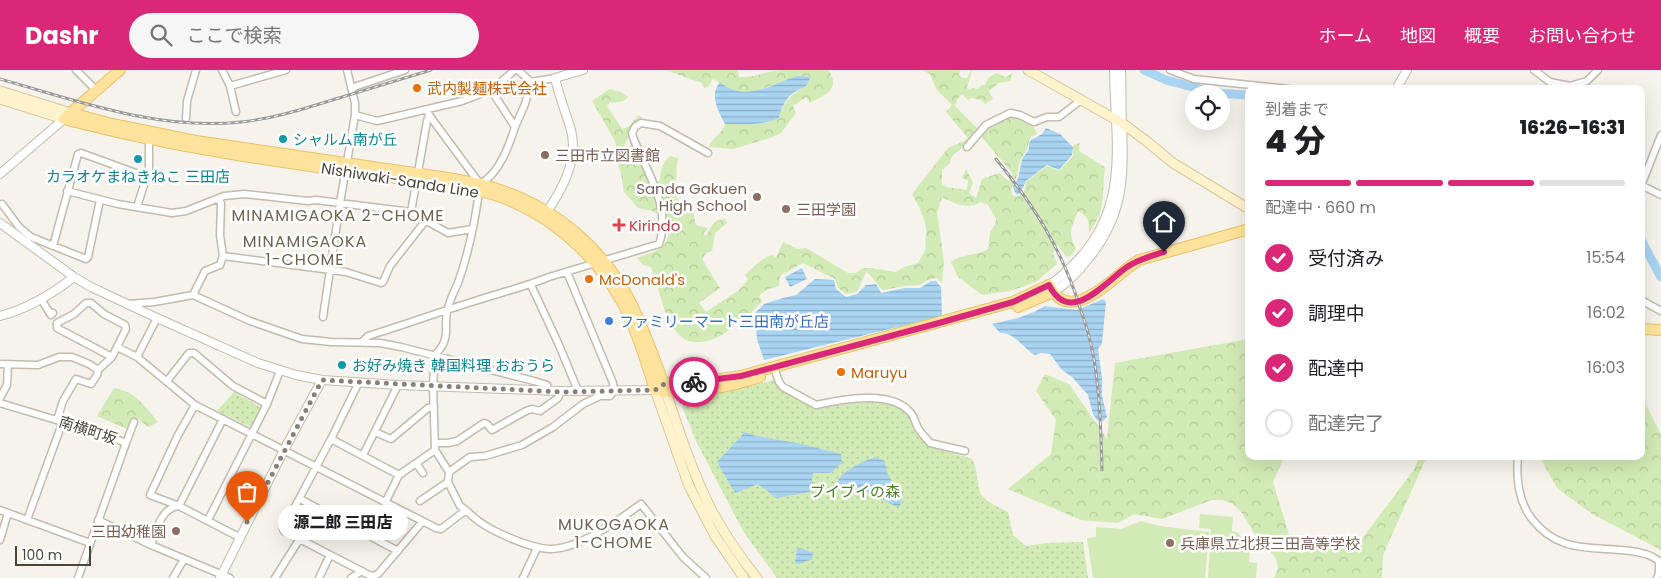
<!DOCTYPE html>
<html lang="ja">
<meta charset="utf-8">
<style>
:root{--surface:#fff;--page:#f6f6f6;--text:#202124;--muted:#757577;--line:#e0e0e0;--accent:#db2777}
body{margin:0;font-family:Poppins,"Noto Sans JP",sans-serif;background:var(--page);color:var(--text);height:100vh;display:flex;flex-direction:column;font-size:19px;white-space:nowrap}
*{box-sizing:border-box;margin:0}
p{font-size:16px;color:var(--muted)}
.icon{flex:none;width:28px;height:28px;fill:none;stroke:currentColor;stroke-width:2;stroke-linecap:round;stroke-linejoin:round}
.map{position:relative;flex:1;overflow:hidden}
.panel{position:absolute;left:1245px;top:15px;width:400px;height:375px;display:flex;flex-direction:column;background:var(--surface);border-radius:10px;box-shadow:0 5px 20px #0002}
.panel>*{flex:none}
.fabs{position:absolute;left:1185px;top:15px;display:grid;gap:10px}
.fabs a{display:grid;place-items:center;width:45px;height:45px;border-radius:50%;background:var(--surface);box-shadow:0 5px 20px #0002;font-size:25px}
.scale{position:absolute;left:15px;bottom:12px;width:76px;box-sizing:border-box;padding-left:5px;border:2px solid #4b4439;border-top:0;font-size:14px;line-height:18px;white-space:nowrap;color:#4b4439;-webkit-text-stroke:4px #fff;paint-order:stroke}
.pin{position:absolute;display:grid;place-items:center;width:42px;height:42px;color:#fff;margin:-51px -21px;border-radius:50% 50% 50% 0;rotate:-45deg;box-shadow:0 0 5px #0007}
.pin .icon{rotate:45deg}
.courier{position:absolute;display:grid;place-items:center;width:50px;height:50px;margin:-25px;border:4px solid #db2777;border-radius:50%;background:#fff;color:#222;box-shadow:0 1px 6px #0007}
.bubble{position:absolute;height:35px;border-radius:18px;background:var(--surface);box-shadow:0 5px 20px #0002;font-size:16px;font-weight:800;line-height:35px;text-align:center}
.summary em{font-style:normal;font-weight:800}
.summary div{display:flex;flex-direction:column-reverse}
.summary{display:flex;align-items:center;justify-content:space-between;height:85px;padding:0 20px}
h1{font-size:32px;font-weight:800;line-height:38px}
.bar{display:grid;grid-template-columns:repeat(4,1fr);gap:8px 5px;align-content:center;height:60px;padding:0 20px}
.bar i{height:6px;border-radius:4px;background:var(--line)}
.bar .selected{background:var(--accent)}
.bar p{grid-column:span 4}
ol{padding:0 20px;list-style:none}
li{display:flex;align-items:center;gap:15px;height:55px}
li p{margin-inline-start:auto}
li .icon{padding:5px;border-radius:50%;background:var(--accent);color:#fff;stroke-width:4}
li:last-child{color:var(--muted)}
li i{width:28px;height:28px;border:2px solid var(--line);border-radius:50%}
header{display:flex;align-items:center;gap:30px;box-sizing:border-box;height:70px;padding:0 25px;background:var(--accent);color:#fff}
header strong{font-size:24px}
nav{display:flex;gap:28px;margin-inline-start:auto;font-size:18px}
.search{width:350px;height:45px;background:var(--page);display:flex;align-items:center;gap:12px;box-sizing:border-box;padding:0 18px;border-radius:28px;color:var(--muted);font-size:19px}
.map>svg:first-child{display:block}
.grass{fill:url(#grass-dots)}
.forest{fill:url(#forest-crowns)}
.pitch{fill:#d2eab5}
.water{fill:url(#water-rules)}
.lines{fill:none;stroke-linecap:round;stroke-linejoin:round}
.river{stroke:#a9d4f2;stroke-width:9}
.minor-casing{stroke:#c2bbae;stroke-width:9}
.tertiary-casing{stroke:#c2bbae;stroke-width:10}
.secondary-casing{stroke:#d6c79b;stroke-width:11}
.primary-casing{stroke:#e6c16a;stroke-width:12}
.minor{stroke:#fff;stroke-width:6}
.tertiary{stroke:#fff;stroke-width:8}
.secondary{stroke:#fff3cd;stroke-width:9}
.primary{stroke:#ffe39c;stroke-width:10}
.rail-casing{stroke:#9a9a9a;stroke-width:3}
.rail{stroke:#fff;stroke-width:1;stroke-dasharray:4;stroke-linecap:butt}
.done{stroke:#878178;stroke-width:5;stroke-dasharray:0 9}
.route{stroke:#db2777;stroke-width:6}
.food-dot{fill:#e8710a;stroke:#fff;stroke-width:2}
.culture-dot{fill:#0f9aa8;stroke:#fff;stroke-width:2}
.education-dot{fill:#8d6e63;stroke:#fff;stroke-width:2}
.health-dot{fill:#e0444e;stroke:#fff;stroke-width:2}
.shop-dot{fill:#3f7fe0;stroke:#fff;stroke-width:2}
.labels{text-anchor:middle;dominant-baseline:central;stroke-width:5;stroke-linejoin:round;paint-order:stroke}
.food-label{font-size:15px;fill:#c56008;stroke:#fff;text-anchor:start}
.culture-label{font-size:15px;fill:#0d838f;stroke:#fff;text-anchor:start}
.education-label{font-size:15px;fill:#785e54;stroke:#fff;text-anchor:start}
.street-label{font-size:15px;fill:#4b4439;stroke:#fff}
.health-label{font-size:15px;fill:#be3a42;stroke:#fff;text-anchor:start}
.shop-label{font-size:15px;fill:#366cbe;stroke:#fff;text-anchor:start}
.park-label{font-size:15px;fill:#4a7f2a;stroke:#fff}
.neighbourhood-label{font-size:16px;letter-spacing:1px;fill:#6e6250;stroke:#fff}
</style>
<header>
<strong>Dashr</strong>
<div class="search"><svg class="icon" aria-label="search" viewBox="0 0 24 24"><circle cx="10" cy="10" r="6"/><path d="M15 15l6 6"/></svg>ここで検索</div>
<nav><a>ホーム</a><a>地図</a><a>概要</a><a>お問い合わせ</a></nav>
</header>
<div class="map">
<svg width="1661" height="508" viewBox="0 0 1661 508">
<defs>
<pattern id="grass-dots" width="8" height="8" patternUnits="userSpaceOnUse" patternTransform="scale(1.25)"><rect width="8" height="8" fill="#d2eab5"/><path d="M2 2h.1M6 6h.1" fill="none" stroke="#b6ca9c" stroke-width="1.8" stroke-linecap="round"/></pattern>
<pattern id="forest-crowns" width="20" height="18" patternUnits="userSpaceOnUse" patternTransform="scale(1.25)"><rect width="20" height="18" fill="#d2eab5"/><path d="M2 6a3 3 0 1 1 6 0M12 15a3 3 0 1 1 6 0" fill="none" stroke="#b6ca9c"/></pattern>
<pattern id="water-rules" width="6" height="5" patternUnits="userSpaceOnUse" patternTransform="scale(1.25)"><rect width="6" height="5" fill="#a9d4f2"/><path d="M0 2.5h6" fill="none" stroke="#8caec5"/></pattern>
</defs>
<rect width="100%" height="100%" fill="#f6f3ec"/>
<path class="grass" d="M775 310 781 319 812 337 882 331 906 341 933 377 972 389C979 401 976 415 981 424 986 432 1000 438 1008 442L1013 465 1026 476 1048 473 1083 472 1088 508H777L743 461 696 371 682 336 685 327 744 318Z
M234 322 262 338 254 355 252 354 250 357 217 341Z"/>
<path class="forest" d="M665 0H736L738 1 739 7C754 8 766 1 781 0 796 0 812 0 828 0 842 19 825 25 810 33L806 27 793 36 796 43 781 63 770 68 733 79 709 77C712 67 723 63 725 54 743 54 762 56 779 48 783 33 790 25 803 18L782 12 753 22H741L732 20 713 9 708 17 704 18 702 13Z
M922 0H960L959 5 962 8H967L971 0H975L972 1 967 17 969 20 973 18 978 19 982 15H985L988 8 996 3 1005 7 1013 3 1010 11 999 13 989 21 993 29 985 34 981 30 971 28 968 30 962 24 956 31 957 33 954 35 978 59C974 64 970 70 965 75 959 82 951 83 950 93L942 100V114L947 117 967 120 968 110 962 108 966 99 973 113 969 123 976 128 982 109 999 103 1009 111 1013 104 980 65C991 49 1011 40 1028 52 1033 56 1035 58 1037 64L1030 68 1027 79 1020 91 1017 105 1011 120 1012 125 1016 127 1024 122 1026 112 1047 96 1059 101 1073 86V75L1080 73 1079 81 1105 97C1103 111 1104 134 1099 146 1096 152 1092 158 1089 163 1089 152 1089 147 1078 141 1072 157 1067 162 1076 178L1071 186 1066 187 1058 175 1053 183 1057 194 1036 212 1010 221 982 225 958 207 951 192C960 184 977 186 988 179L990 162 995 155 996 149 988 135 981 132C968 140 955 134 942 127L937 143 944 191 942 213 936 208 928 210 920 215 904 216 883 220C876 215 874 207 866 202L857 222 846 224 838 218 835 209 803 193 780 206 779 216 766 220 759 226 762 231 751 243 743 244C732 259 726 265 707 271 666 282 662 221 651 197L642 194 637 188C659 180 673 177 668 149L652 141 638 138 624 122 621 104 615 86 617 79 615 71 592 31 610 19 621 22 628 27C624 32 617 33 610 32L607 36 622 59 628 57 638 46H641V50C630 57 631 66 624 75L629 92 634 94 637 89 630 75 637 71 644 77 646 91 657 112 660 110C661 100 662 93 670 86L678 88C675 101 678 112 674 125L681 132 692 136 696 155 708 158 703 164 707 166C710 157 713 150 725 149L727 153 715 163 712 181 706 183 702 189 720 218 699 233 706 242 739 220 748 210 745 205C754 196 761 189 772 185L776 188 783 172 798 179 806 178 848 203H856L863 198H870L896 202 904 197 918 193 926 179C924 172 927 166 926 159 925 147 918 135 912 124L948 78 964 71 968 68 946 42 952 35 936 19 930 4Z
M1249 268V386H1285L1273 412 1291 471 1355 478 1413 401 1420 386H1427L1383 485 1382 508H1274L1278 498 1276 488 1257 468 1242 443 1233 434 1222 430H1212L1162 449 1134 444 1118 453 1081 450 1008 419 1051 384 1056 350 1036 321 1045 304 1069 314 1107 369 1115 293 1243 270Z
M114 318C136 322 144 335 158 352L148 357 138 349 129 360 97 346Z
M1641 324 1661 365V480L1592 444 1557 418 1539 386H1641Z"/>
<path class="pitch" d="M1200 444 1233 447 1232 461 1237 462 1250 477 1249 492 1257 493 1256 508H1208L1211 459 1199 458Z
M1141 451 1160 456 1209 462 1205 508H1093L1087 468 1096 467V457L1121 459Z"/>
<path class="water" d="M797 6 810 7C809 17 801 18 793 23 785 29 781 39 779 48 762 56 743 54 725 54 718 41 709 24 720 12 744 33 771 15 797 6Z
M1046 58 1060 64 1073 77 1072 85 1059 100 1047 95 1026 111 1020 124H1017L1014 121 1013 116 1018 109 1022 89 1029 79V73L1031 70 1042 64Z
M802 198 807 209 790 217 785 207Z
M815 209 834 210 836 219 846 227 857 224 866 215 876 214 881 223 905 218H920L931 211H936L941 217 942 246 764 290 757 269 754 244 764 234 783 228 796 225Z
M1103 229 1106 232 1102 273 1098 279 1102 308V326L1107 347 1103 351 1097 350 1093 344 1088 325 1072 307 1062 300 1050 284 1041 283 1035 285C1023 279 1015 262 1000 263L992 254 1018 248 1034 242 1045 236 1077 240Z
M745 362 756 366 797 373 841 384 842 393 830 403H813L810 422 776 428 758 414 735 423 717 392Z
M875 387 885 391C886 405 892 414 903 422L900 436H895L866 421C851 425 849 421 837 413 842 400 862 392 875 387Z
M800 478 813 483 812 489 799 494 795 493 797 479Z"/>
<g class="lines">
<path class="river" d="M1144 0 1166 10 1215 23 1249 25
M1641 170 1661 207"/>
<defs>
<path id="minor" d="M76 0 96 20
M222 0 230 16
M518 0 531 12 555 8
M1170 0 1194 9 1289 19
M1534 0 1550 12 1570 16 1587 11 1598 0
M351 18 405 0
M236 42 230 16 286 0
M355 45 377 51 462 31 491 20 515 0
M186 48 187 31 196 0
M515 57 525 34 531 12
M967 77 986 55 1010 43 1020 45 1034 52 1047 47H1059L1081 30
M480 114C499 104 509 76 515 57L491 20
M1641 115 1661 125
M1641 116 1661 65
M67 121 118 134 172 143 186 141 224 126 244 124 308 131 316 130 411 142 448 163 472 159
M2 134 19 157 31 167 86 189 88 187 100 130
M137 137 149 99V66
M411 142 427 51 429 45
M53 176 78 84 81 83 147 107
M223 186 346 202 381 213 383 212 390 196 426 150
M531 215 559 275 578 321
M193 225 205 201 220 195 223 186 220 165 221 133 218 129
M41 229 51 245 53 243
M1641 230 1661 241
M128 234 154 232 193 225 250 251 302 269 331 272 380 273 401 277 534 311 547 315V321
M323 247 340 133 355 45V33L347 0
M362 272 368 266C404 255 439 242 475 231 499 223 525 217 549 207L659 174C669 146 656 118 644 92 640 82 634 73 632 63L635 57 641 53 660 56 708 83
M117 277 126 259 125 255 104 244 91 233H86L74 244 57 253V258L112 287 117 277 137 287 195 335 436 458 441 459 466 440C478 453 492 460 508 467 522 473 537 479 552 479 580 478 619 450 641 434L683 487 706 508
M137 287 157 248
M0 294 38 295 59 287H72L89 294 98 300 112 287
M776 303 779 312 783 317 816 335C842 329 889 320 909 341 914 345 915 352 918 358 921 363 926 368 930 373L965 381
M167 311 189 283H194L233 316 267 334
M359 312 331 369 399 405 435 380 433 316 435 285C454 266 441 255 449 235 451 227 455 220 458 213 469 182 476 147 480 114L429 45 427 39
M0 328 7 315 8 294
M0 333 103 364 126 373 78 508
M195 335 178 365 150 425 179 436 239 467
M57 350 63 331 76 309 91 314 97 305 98 300
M375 362 391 369 428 338 434 337
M331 369 283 459 284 461 369 505 373 506 378 504 422 452
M126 373 134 352
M435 373H448L457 371 484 353 487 354 492 360 526 341 532 339 540 341 558 328 561 321
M435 380 449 402 448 412 460 436 466 440
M363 385 398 315
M1518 386C1516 408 1518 431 1532 449 1559 484 1592 476 1631 481 1642 483 1650 484 1659 491V503L1657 508
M416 393 423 403
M449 402 470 387 485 386 522 375 553 357 583 334 600 326H610L614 321 613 313 567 202
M300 429 398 481
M420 431 448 412
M385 433 399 405
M179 436 223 349
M0 440 90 473
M27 450 63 351
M98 450 151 475 230 508
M208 450 267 334 280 301
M0 470 8 443
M151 475C157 460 160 439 178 436
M173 508 184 489
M275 508 299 470
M319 508 330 485
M351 508 362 501
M523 508 537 478"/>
<path id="tertiary" d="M1396 19 1407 0
M0 104 64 49
M544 146C561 122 579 91 571 60 566 43 559 26 555 8L583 0
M0 153 74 207 91 217 157 248 258 293 296 305 322 310 398 315 561 321 655 320 658 318
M1049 215C1059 209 1067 201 1075 193 1131 137 1115 71 1114 0
M1053 222C1067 214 1079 201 1089 188 1124 145 1124 107 1122 54 1121 36 1122 18 1121 0
M0 246C27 239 52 224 74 207
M220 508 284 380 322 310"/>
<path id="secondary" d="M1028 0 1122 53 1145 70 1173 93 1249 139
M0 21 71 43
M0 29 64 49
M664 316C678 358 692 402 712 441 725 465 740 487 757 508
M655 320 689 416 715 466 744 508"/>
<path id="primary" d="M71 43 112 54 196 71 448 108C466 111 483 114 500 120 555 138 602 178 629 229 643 256 653 286 664 314L721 309 741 306 1013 232 1049 215C1071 259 1115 204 1139 190L1249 159
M68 45 120 0
M64 49C181 80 300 95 420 111
M476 120C538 133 593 179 623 234 637 261 646 291 655 320 682 326 734 316 760 307
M1018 237 1053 222
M1641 259 1661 260"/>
</defs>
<use href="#minor" class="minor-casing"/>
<use href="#tertiary" class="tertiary-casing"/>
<use href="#secondary" class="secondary-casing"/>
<use href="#primary" class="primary-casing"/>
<use href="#minor" class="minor"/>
<use href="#tertiary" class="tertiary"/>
<use href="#secondary" class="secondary"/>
<use href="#primary" class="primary"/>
<defs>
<path id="rail" d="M0 9C78 31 159 61 241 52 271 49 300 40 329 31 363 21 397 10 431 0
M996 89C1033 134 1063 181 1080 238 1086 254 1091 272 1094 289 1100 326 1101 363 1102 400"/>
</defs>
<use href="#rail" class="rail-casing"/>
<use href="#rail" class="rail"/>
</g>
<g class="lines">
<path class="done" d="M247 452 322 310 561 322 655 320 664 314 694 312"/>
<path class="route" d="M694 312 741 306 939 253 1013 232 1049 215C1070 257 1105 212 1127 197 1139 189 1151 186 1164 182"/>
</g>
<g class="food-dot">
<circle cx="417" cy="18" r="5"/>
<circle cx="589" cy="209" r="5"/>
<circle cx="841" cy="302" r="5"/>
</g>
<g class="culture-dot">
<circle cx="283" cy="69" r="5"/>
<circle cx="138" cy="89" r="5"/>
<circle cx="342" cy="295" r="5"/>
</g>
<g class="education-dot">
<circle cx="545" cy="85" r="5"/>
<circle cx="757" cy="127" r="5"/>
<circle cx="786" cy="139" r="5"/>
<circle cx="176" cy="461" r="5"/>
<circle cx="1170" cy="473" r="5"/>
</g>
<path class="health-dot" d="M616.5 147.5h5v5h5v5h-5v5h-5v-5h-5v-5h5z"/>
<circle class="shop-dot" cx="609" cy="251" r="5"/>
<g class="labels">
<g class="food-label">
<text x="427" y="18">武内製麺株式会社</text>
<text x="599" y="209">McDonald's</text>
<text x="851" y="302">Maruyu</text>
</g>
<g class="culture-label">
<text x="293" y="69">シャルム南が丘</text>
<text x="138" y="106" text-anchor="middle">カラオケまねきねこ 三田店</text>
<text x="352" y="295">お好み焼き 韓国料理 おおうら</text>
</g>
<g class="education-label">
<text x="555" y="85">三田市立図書館</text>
<text x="747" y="118" text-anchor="end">Sanda Gakuen<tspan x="747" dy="17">High School</tspan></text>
<text x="796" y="139">三田学園</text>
<text x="166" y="461" text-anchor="end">三田幼稚園</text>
<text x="1180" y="473">兵庫県立北摂三田高等学校</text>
</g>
<g class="street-label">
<text transform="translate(400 110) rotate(9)">Nishiwaki-Sanda Line</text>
<text transform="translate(88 360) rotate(18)">南横町坂</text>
</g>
<g class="health-label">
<text x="629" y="155">Kirindo</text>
</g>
<g class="shop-label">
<text x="619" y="251">ファミリーマート三田南が丘店</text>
</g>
<g class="park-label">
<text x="855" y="421">ブイブイの森</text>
</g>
<g class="neighbourhood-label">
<text x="338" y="145">MINAMIGAOKA 2-CHOME</text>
<text x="305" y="171">MINAMIGAOKA<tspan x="305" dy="18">1-CHOME</tspan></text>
<text x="614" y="454">MUKOGAOKA<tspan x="614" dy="18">1-CHOME</tspan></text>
</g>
</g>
</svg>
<div class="fabs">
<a><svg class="icon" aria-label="locate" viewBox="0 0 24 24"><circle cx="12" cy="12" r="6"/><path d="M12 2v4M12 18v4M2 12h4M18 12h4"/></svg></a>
</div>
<div class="scale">100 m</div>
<div class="pin" style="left:247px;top:452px;background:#ea580c"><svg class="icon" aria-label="bag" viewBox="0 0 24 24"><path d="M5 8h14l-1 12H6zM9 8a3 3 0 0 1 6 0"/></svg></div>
<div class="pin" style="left:1164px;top:182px;background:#1f2937"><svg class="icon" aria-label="home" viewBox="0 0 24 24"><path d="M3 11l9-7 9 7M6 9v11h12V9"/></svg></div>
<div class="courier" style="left:694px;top:312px"><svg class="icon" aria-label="bike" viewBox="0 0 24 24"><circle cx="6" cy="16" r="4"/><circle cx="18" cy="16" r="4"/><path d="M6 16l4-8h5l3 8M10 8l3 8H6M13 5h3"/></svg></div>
<div class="bubble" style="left:278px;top:435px;width:130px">源二郎 三田店</div>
<section class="panel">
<div class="summary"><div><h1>4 分</h1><p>到着まで</p></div><em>16:26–16:31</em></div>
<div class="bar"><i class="selected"></i><i class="selected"></i><i class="selected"></i><i></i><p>配達中 · 660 m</p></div>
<ol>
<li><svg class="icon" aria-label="check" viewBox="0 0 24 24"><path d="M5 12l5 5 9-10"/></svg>受付済み<p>15:54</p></li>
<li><svg class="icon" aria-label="check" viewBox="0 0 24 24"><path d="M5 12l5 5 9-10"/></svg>調理中<p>16:02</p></li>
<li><svg class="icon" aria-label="check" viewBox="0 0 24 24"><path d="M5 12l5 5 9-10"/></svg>配達中<p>16:03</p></li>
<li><i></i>配達完了</li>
</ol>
</section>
</div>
